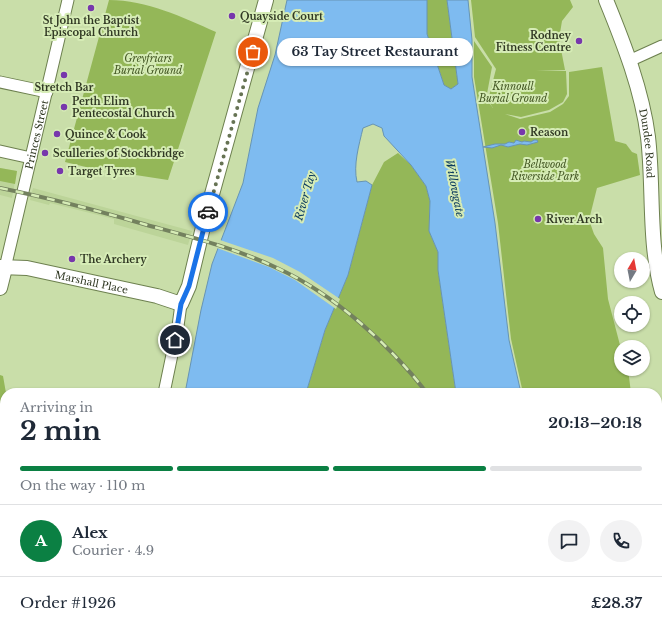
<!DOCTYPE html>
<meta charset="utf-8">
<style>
:root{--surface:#fff;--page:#f2f2f3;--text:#1f2937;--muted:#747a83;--line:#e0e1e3;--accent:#0b8043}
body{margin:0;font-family:"Libre Baskerville",serif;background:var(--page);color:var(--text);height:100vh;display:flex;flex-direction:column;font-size:15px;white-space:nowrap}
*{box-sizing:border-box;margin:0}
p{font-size:13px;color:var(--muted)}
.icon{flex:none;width:22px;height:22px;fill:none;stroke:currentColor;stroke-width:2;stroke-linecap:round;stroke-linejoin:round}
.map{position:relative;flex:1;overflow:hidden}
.side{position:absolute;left:0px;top:388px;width:662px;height:248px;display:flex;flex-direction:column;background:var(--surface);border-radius:16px 16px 0 0;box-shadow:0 1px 3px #0004}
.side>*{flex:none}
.needle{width:26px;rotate:10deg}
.controls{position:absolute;left:614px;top:252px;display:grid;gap:8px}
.controls a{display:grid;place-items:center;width:36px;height:36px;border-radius:50%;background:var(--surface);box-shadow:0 1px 3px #0004;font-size:20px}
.pin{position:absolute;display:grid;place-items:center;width:34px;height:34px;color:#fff;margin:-17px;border:2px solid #fff;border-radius:50%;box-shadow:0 1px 4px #0007}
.courier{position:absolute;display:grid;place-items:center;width:40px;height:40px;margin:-20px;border:3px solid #1a73e8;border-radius:50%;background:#fff;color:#222;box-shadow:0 1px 5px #0007}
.bubble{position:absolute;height:28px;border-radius:14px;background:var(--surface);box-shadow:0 1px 3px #0004;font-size:13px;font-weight:700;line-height:28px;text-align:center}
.overview em{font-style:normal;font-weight:700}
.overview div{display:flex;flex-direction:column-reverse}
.overview{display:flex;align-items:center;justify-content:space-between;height:68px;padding:0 20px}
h1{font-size:26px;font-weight:700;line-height:30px}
.bar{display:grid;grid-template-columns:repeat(4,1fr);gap:6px 4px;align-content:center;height:48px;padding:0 20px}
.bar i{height:5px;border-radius:3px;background:var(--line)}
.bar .selected{background:var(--accent)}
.bar p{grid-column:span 4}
.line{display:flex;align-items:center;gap:10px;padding:0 20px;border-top:1px solid var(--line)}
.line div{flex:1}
.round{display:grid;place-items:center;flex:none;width:42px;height:42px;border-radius:21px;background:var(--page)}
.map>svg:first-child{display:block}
.built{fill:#bcd499}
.green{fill:#94b758}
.water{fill:#7ebbf0;stroke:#6794b3}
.pier{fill:#c9dea9}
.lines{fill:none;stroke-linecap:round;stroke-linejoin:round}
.minor-casing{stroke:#6d804f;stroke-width:13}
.major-casing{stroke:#6d804f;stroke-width:16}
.minor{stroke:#fff;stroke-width:11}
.major{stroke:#fff;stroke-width:14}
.rail-casing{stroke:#73815e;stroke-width:4}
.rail{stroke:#d6ecb6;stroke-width:2.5;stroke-dasharray:8;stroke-linecap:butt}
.done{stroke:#667353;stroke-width:4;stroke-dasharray:0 7.2}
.route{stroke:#1a73e8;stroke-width:5}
.poi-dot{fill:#7737ac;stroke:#d6ecb6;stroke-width:1.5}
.labels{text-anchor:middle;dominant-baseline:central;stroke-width:4;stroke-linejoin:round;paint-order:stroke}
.poi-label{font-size:10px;font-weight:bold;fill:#313924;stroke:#d6ecb6;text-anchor:start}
.park-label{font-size:10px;font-style:italic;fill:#455825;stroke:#d6ecb6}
.street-label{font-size:10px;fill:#313924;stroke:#d6ecb6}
.water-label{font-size:11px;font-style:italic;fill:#0c3b5e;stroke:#d6ecb6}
</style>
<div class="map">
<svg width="662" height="636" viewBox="0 0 662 636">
<rect width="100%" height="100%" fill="#c9dea9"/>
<path class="built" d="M0 168 17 171 12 198 0 195Z
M33 188 192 231 188 245 114 224V219L50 203 49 205 30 200Z"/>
<path class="green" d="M109 0C147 0 182 17 216 32L168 180 90 168 65 162Z
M427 0H447L458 84 451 89 444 85 427 34Z
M471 0H570L573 7 562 21 559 39 565 70H536L566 71 567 94 563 102 549 110 521 117 505 114 520 119 550 112 563 104 569 96V72L602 67 615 141 626 144 632 152 637 154 640 175 597 188 589 220 594 234 603 248 608 299 621 349V369H628L631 393H523L511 339 498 223 474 77V41L492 67 486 99 493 108 488 100 496 69 475 37Z
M398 153 411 165 426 186 430 201 429 231 438 252V270L456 393H306L325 330 348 275 372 185 384 162Z
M0 168 17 171 15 184 0 181Z
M0 375 3 376 6 393 5 631H103V636H0Z
M232 631H438L435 636H230Z
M528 631H546L544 636H528Z"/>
<path class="water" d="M287 0H427V34L444 85 451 89 458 84 447 0H468L472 40V77L483 147 495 144H505L509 142 514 143 516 140 522 142 524 141 531 142 534 140H537L538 142 527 145 520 144 508 147 501 145 492 148 483 147 495 223 509 340 521 393H456L438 270V252L429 231 430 201 426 186 411 165 384 136 382 128 373 124 363 128C359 145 353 165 357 182L366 181 372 185 348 275 325 330 306 393H185L201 310 212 264 243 183 258 108 275 55Z
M132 631H232L230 636H131Z
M438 631H508L505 636H435Z"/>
<path class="pier" d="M220 240 273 258 300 272 340 299 336 309 295 280 269 267 217 248Z"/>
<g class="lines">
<defs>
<g id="minor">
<path d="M629 61 662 46"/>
<path d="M0 82 47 92"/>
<path d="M0 151 31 158"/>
<path id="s1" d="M5 268 68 0"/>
<path d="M164 393 178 326 181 304"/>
<path d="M657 591 662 592"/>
<path d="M112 636 113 631"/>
</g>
<g id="major">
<path id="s2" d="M606 0C624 44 642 90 648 137 654 188 648 241 662 292"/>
<path id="s3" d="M0 267 27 268 157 296 181 304 189 286 204 223 266 0"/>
<path d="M0 288 5 268"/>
</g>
</defs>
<use href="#minor" class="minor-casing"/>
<use href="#major" class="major-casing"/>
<use href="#minor" class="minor"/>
<use href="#major" class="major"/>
<defs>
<path id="rail" d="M0 188C49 198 99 211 147 225 191 237 235 248 277 268 334 294 389 344 427 393
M520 631 521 636"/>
</defs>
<use href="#rail" class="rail-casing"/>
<use href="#rail" class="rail"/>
</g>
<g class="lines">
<path class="done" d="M208 212 253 52"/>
<path class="route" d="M175 340 181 304 189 286 208 212"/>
</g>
<g class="poi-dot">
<circle cx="91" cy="8" r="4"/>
<circle cx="232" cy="16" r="4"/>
<circle cx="579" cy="41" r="4"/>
<circle cx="64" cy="75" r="4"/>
<circle cx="64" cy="107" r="4"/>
<circle cx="522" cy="132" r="4"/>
<circle cx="57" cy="134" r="4"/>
<circle cx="45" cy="153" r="4"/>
<circle cx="60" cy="171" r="4"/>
<circle cx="538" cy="219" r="4"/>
<circle cx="72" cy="259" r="4"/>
</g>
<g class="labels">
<g class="poi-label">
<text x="240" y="16">Quayside Court</text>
<text x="91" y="20" text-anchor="middle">St John the Baptist<tspan x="91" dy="12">Episcopal Church</tspan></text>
<text x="571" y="35" text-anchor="end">Rodney<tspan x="571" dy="12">Fitness Centre</tspan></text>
<text x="64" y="87" text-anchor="middle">Stretch Bar</text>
<text x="72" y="101">Perth Elim<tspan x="72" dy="12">Pentecostal Church</tspan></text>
<text x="530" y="132">Reason</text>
<text x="65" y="134">Quince &amp; Cook</text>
<text x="53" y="153">Sculleries of Stockbridge</text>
<text x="68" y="171">Target Tyres</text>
<text x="546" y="219">River Arch</text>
<text x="80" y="259">The Archery</text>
</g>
<g class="park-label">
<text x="148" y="58">Greyfriars<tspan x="148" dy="12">Burial Ground</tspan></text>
<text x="513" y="86">Kinnoull<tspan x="513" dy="12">Burial Ground</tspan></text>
<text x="545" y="164">Bellwood<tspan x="545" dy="12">Riverside Park</tspan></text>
</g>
<g class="street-label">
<text stroke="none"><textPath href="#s1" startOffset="137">Princes Street</textPath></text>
<text stroke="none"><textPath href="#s2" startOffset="150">Dundee Road</textPath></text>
<text stroke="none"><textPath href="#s3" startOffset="93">Marshall Place</textPath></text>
</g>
<g class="water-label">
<text transform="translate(455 188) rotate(79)">Willowgate</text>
<text transform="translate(305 196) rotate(-74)">River Tay</text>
</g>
</g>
</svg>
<div class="controls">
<a><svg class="needle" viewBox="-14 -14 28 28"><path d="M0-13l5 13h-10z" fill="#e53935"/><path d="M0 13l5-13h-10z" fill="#747a83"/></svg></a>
<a><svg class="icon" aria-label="locate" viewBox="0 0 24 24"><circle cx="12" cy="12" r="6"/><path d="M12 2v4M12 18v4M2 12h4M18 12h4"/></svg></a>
<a><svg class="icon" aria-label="layers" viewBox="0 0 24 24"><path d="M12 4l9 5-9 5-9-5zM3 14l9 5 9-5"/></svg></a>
</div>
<div class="pin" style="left:253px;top:52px;background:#ea580c"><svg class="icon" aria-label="bag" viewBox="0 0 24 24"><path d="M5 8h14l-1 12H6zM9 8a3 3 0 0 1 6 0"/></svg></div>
<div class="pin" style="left:175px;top:340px;background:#1f2937"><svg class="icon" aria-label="home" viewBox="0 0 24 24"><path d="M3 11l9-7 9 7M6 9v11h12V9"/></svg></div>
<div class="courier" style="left:208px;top:212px"><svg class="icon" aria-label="car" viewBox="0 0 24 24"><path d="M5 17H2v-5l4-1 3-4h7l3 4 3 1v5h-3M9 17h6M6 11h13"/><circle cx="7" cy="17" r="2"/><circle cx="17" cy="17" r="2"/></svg></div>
<div class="bubble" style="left:277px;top:38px;width:196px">63 Tay Street Restaurant</div>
<section class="side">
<div class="overview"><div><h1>2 min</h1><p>Arriving in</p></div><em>20:13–20:18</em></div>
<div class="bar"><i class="selected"></i><i class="selected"></i><i class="selected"></i><i></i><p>On the way · 110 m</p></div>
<div class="line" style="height:72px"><b class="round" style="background:var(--accent);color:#fff">A</b><div><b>Alex</b><p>Courier · 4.9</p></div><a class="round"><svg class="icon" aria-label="chat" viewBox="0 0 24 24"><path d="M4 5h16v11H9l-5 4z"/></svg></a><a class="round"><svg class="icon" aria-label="phone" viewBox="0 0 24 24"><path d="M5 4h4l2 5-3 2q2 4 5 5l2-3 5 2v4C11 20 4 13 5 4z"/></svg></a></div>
<div class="line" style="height:52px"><div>Order #1926</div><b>£28.37</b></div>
</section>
</div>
